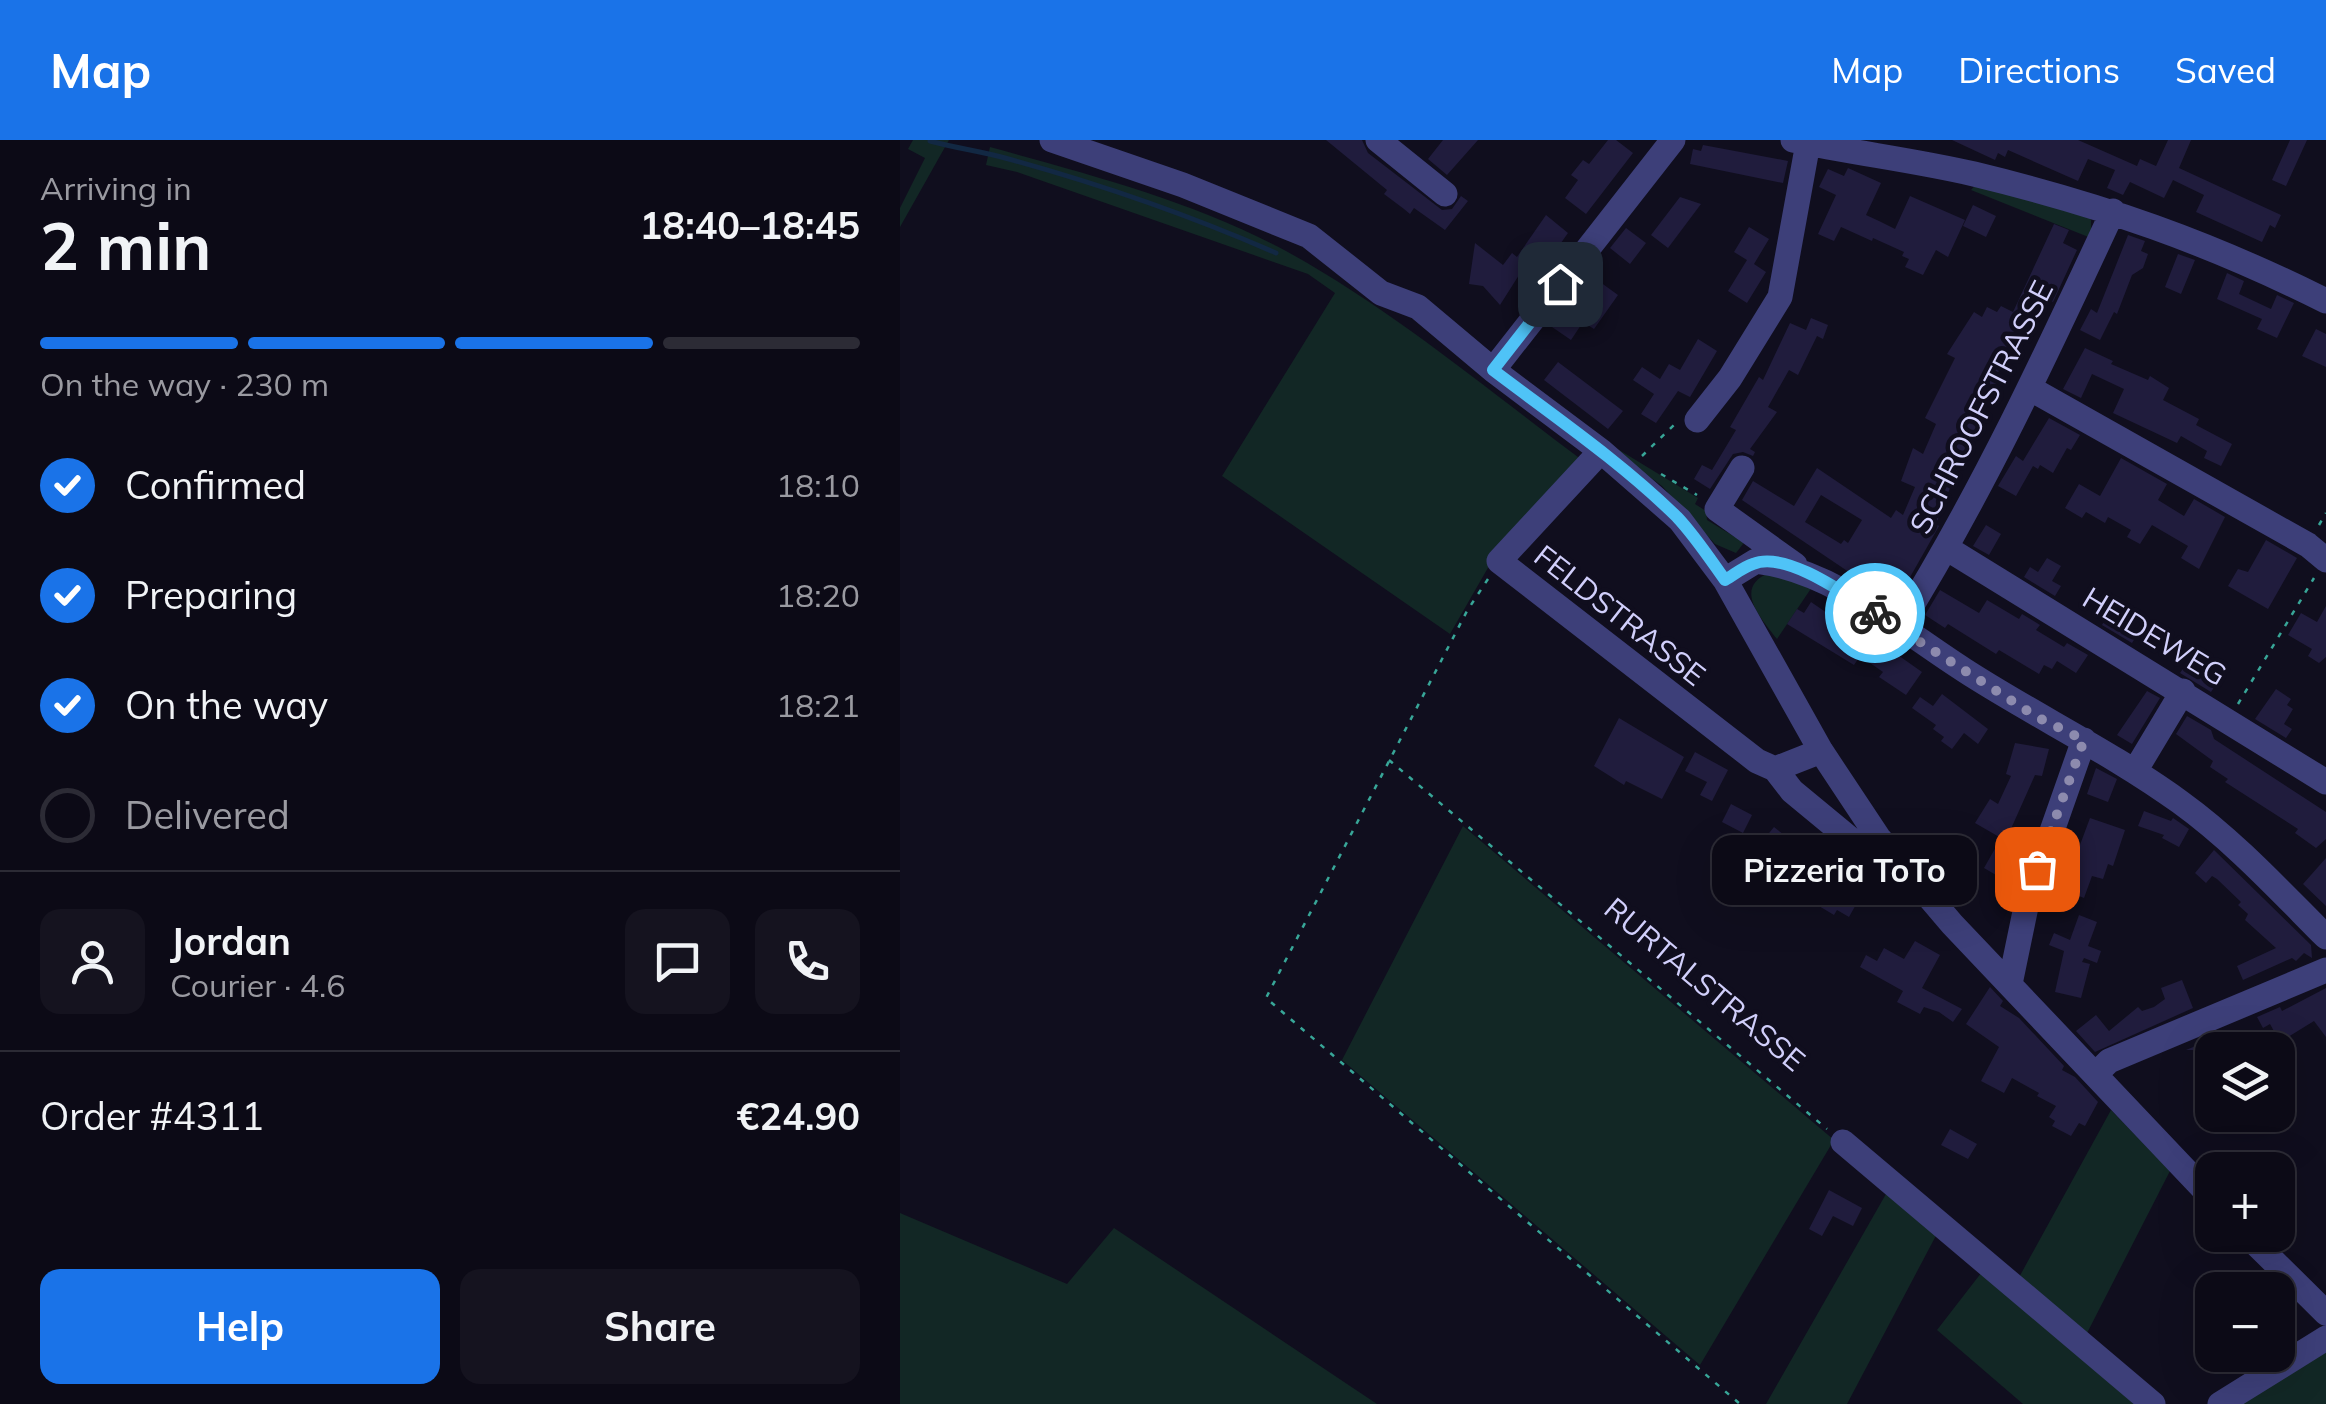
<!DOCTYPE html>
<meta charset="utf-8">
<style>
:root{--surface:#0c0a16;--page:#15131f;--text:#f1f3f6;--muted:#9a9aa1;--line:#2c2b35;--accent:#1a73e8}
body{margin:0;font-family:Mulish,sans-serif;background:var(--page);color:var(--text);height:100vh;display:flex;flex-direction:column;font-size:38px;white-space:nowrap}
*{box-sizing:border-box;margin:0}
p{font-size:32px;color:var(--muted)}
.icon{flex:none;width:55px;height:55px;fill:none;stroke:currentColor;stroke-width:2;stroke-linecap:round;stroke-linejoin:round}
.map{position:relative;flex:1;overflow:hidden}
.sheet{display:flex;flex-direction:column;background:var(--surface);width:900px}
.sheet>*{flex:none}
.tools{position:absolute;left:1295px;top:892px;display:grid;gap:20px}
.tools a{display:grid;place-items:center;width:100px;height:100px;border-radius:20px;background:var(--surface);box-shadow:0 10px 40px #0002,0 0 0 2px var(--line);font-size:50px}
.pin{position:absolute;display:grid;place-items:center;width:85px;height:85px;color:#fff;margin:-42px;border-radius:20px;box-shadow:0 5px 15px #0006}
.courier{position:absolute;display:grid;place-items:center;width:100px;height:100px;margin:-50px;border:8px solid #4fc3f7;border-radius:50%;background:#fff;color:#222;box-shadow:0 2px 12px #0007}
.bubble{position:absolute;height:70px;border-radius:20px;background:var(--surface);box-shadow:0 10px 40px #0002,0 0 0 2px var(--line);font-size:32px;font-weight:700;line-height:70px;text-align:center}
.summary em{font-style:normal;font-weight:700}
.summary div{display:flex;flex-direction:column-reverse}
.summary{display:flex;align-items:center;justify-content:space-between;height:170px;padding:0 40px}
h1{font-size:65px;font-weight:700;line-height:75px}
.bar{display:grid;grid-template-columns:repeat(4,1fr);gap:15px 10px;align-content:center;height:120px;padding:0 40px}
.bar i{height:12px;border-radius:8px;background:var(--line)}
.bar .current{background:var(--accent)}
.bar p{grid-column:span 4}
.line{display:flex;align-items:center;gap:25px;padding:0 40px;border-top:2px solid var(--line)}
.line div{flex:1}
.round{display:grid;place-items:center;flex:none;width:105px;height:105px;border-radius:20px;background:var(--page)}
ol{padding:0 40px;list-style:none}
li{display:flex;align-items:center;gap:30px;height:110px}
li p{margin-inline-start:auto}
li .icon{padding:10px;border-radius:50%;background:var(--accent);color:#fff;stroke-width:4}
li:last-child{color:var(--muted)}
li i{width:55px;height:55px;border:5px solid var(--line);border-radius:50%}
.action{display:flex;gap:20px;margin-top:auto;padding:20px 40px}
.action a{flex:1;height:115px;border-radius:20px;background:var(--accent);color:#fff;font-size:40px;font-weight:700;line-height:115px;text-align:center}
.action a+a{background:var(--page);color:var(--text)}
header{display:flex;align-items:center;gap:60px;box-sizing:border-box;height:140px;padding:0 50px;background:var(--accent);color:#fff}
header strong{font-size:48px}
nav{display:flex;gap:55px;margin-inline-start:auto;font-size:35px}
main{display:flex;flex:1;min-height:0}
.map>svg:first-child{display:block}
.green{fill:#122725}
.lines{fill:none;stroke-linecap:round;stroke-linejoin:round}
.stream{stroke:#122843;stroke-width:5}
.building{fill:#201c3d;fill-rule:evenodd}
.path{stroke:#38a698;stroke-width:2.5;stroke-dasharray:5 8;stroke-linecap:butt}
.minor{stroke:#3d3f79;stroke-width:25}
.done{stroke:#8d8bae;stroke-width:10;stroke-dasharray:0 18}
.route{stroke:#4fc3f7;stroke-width:12}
.labels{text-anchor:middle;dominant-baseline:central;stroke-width:9;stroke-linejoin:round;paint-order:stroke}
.street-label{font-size:30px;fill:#d1cffb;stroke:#100e1e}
</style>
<header>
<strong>Map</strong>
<nav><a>Map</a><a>Directions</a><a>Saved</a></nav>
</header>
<main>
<section class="sheet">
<div class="summary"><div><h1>2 min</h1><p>Arriving in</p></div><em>18:40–18:45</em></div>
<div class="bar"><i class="current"></i><i class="current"></i><i class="current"></i><i></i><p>On the way · 230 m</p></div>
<ol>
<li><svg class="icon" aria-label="check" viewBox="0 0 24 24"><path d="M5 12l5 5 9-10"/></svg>Confirmed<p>18:10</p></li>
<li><svg class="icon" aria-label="check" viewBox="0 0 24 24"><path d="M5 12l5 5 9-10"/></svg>Preparing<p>18:20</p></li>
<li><svg class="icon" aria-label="check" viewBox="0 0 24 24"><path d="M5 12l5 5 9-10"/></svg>On the way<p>18:21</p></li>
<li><i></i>Delivered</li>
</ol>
<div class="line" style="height:180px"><a class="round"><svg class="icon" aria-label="person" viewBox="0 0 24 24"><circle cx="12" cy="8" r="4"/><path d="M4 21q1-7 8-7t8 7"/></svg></a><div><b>Jordan</b><p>Courier · 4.6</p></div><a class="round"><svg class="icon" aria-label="chat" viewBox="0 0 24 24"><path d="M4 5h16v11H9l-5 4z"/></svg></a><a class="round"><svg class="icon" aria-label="phone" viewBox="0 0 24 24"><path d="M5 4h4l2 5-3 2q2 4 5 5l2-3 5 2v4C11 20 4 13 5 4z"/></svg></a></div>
<div class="line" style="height:130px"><div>Order #4311</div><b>€24.90</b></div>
<div class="action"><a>Help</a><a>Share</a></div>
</section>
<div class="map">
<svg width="1426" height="1264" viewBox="0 0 1426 1264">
<rect width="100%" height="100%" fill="#100e1e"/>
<path class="green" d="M13 0H49L0 87V68L25 18 8 9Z
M90 7C191 35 293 61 386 111 493 170 588 250 686 323L589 426 550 494 322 336 435 153 408 134 117 32 86 25Z
M1080 40 1186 71 1191 80V98L1071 50Z
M716 308 798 358 795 364 806 371 807 380 835 397 840 391 843 404 836 413 815 404 762 346 712 309Z
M871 432 912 447 877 499C860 477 832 447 871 432Z
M563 686 934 1000 800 1225 442 920Z
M1211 970 1270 1031 1184 1199 1117 1141Z
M990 1047 1040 1088 947 1264H866Z
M0 1073 167 1144 214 1088 477 1264H0Z
M1085 1128 1249 1264H1123L1037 1190Z
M1426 1203V1264H1330Z"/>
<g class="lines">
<path class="stream" d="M30 1C55 8 80 11 105 18 197 43 289 75 376 113"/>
</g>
<path class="building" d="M426 0H462L468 13 542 70 552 69 561 56 568 61 545 90 514 68 510 74 504 69 484 54 487 50Z
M543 0H578L547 35 528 19Z
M708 0H716L733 13 686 74 665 58 678 40 671 35 683 20 689 24Z
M1052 0H1178L1237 26 1240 19 1256 26 1268 0H1291L1279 28 1381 75 1375 88 1370 85 1362 102 1296 72 1304 55 1273 40 1264 58 1230 42 1223 55 1207 48 1215 30 1188 19 1178 41 1108 10 1105 17 1098 13 1095 20Z
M1390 0H1407L1386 46 1372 40Z
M803 5 888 21 883 43 790 24 793 9 801 11Z
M948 28 981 43 966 75 979 81 995 89 1010 56 1065 80 1048 117 1036 110 1023 135 1005 127 1009 119 1002 116 1004 112 973 98 972 101 941 87 934 101 918 94 936 55 919 47 928 29 944 36Z
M780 57 801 64 768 108 751 95Z
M1073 65 1096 76 1086 97 1063 86Z
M646 75 668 93 639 134 626 124 600 165 583 146 569 144 575 103 603 125 612 113 617 117Z
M1154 84 1169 90 1163 103 1177 110 1153 162 1145 158 1106 225 1091 238 1098 241 1057 330 1036 384 1039 386 1009 439 991 428 977 451 842 360 853 341 894 366 917 328 991 378 996 370 1003 375 1015 347 1001 341 1013 308 1023 314 1036 284 1025 278 1055 218 1047 214 1074 172 1082 177 1087 167 1097 172 1101 166 1113 172ZM921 355 962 380 948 403 944 400 941 404 905 382Z
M849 87 869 99 854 124 866 132 847 163 828 151 847 120 834 112Z
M726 88 746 103 730 124 710 108Z
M1228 95 1245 101 1241 111 1248 114 1243 128 1232 135 1217 174 1214 172 1200 200 1180 190 1191 169 1197 173Z
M1278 114 1295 120 1281 154 1265 147Z
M1327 133 1344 141 1339 154 1371 169 1377 155 1394 163 1377 198 1357 189 1362 179 1317 159Z
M689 134 718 155 694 189 683 182 671 200 652 187Z
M911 178 928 185 923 199 917 196 898 235 889 230 868 267 877 272 850 309 855 312 853 316 843 312 833 314 810 349 794 339 802 325 812 330 836 290 830 287 859 237 863 240 890 183 906 190Z
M1416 189 1426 194V227L1402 216Z
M798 199 817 211 790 257 778 251 756 283 741 274 754 254 733 240 742 227 760 239 769 224 780 230Z
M1185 208 1213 221 1211 224 1248 240 1250 236 1269 248 1263 260 1299 279 1296 285 1332 304 1321 326 1304 318 1307 311 1281 296 1277 303 1213 273 1224 249 1192 234 1181 258 1163 249Z
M658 222 723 271 708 289 644 240Z
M1149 278 1180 295 1171 310 1167 308 1153 333 1140 325 1138 329 1133 326 1116 356 1098 346 1116 316 1123 321Z
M1221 318 1267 344 1258 360 1284 376 1294 359 1325 377 1299 429 1281 418 1288 406 1252 385 1240 404 1227 397 1231 390 1208 377 1205 383 1186 372 1182 378 1165 368 1179 344 1200 356Z
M1086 385 1101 394 1089 415 1073 406Z
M1366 400 1397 418 1368 469 1328 446 1338 429 1348 432Z
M1147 418 1161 426 1152 441 1161 446 1155 456 1124 437 1130 427 1138 432Z
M1040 450 1079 473 1087 460 1119 479 1122 474 1140 485 1136 490 1164 507 1167 503 1188 515 1176 533 1157 521 1152 529 1144 525 1139 534 1099 510 1096 514 1048 484 1045 488 1025 475Z
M911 462 977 507 988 508 1022 532 1006 555 979 537 983 532 960 516 954 525 887 484 897 469 904 473Z
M1224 465 1239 474 1230 488 1238 493 1232 503 1202 485 1208 474 1216 479Z
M1426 466V517L1419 523 1408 516 1412 509 1388 495 1401 473 1417 482Z
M1304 513 1318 522 1309 536 1318 541 1311 552 1280 533 1287 523 1295 528Z
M1376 549 1391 559 1387 565 1393 569 1384 584 1392 589 1386 598 1355 579Z
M1247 551 1260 558 1232 604 1217 595Z
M1042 554 1088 589 1078 604 1064 593 1052 609 1041 601 1044 597 1033 589 1036 585 1012 568 1020 557 1033 566Z
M1287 576 1311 590 1314 599 1426 672V699L1416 708 1395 693 1398 689 1325 642 1328 639 1310 627 1313 621 1276 594Z
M719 578 784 617 762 659 726 641 724 645 694 626Z
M1115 603 1149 609 1142 636 1135 635 1110 691 1130 702 1108 742 1084 728 1101 698 1075 683 1090 659 1098 664 1111 636 1106 634Z
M795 612 828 630 812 661 800 655 807 642 785 631Z
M1196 628 1217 639 1208 662 1187 654Z
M831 664 852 675 843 693 822 682Z
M1244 671 1271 681 1273 678 1289 689 1279 707 1262 698 1264 695 1238 686Z
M1190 678 1225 690 1213 726 1208 724 1203 739 1192 736 1184 758 1157 747 1164 726 1171 729Z
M874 687 925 727 923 729 963 752 949 777 937 770 934 775 914 763 921 751 893 728 890 732 875 720 869 728 852 714Z
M1314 710 1411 805 1412 818 1404 813 1396 821 1392 818 1343 840 1337 826 1376 808 1345 780 1348 774 1338 765 1341 762 1317 739 1312 736 1306 743 1295 733Z
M1426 718V766L1403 744Z
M1179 775 1197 782 1188 806 1201 811 1197 823 1184 818 1182 822 1190 824 1181 858 1155 852 1164 811 1149 805 1154 793 1170 800Z
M1015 801 1040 815 1022 848 1062 869 1053 882 1039 872 1024 867 1020 874 997 862 1003 851 960 827 966 815 977 821 984 808 1004 819Z
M1282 840 1293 868 1195 912 1176 891 1196 875 1209 891 1238 867 1242 871 1254 867 1265 859 1261 848Z
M1090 847 1103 861 1100 866 1119 878 1164 926 1162 930 1175 937 1198 962 1185 986 1179 983 1171 996 1152 986 1155 981 1149 977 1156 966 1137 956 1139 953 1112 938 1104 953 1081 941 1099 907 1066 884Z
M1426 848V897L1414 881 1380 902 1370 884 1363 888 1357 877 1380 867 1382 871Z
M1334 890 1342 910H1286Z
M1050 989 1077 1004 1068 1019 1041 1005Z
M929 1050 962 1068 953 1086 933 1076 922 1096 909 1089Z"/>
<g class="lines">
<path class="path" d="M742 316 776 283
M761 334 797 355
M1419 385 1426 373
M588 439 567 471 366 858 840 1264
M1338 564 1414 438
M489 620 927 989"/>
<path class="minor" d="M152 0 283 45 409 96 481 153 518 167 593 230 701 311 780 380 825 440 921 611 978 697 1052 784 1312 1058
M478 0 545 54
M893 0C953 13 1014 20 1074 34 1202 65 1308 102 1426 161
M593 230 773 0
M1131 249 1408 405 1426 420
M797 280 830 238 880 157 908 3
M701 311 599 421 857 621 875 629 892 651 961 708
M842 328 817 369 895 425
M1048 409 1426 642
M825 440 856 421C934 431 1000 489 1064 530 1135 576 1211 612 1280 662 1334 701 1379 750 1426 797
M998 488C1081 355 1147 213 1213 71
M875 629 921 611
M1235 631 1283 551
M1110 844 1127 762 1184 600
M1197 933 1209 921 1426 830
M943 1002 1253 1264
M1347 1095 1426 1173
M1320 1264 1426 1198"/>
</g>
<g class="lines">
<path class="done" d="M975 473 1137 577 1184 600 1137 729"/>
<path class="route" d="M660 144 593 230C655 277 721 322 777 377 795 396 810 419 825 440 834 435 843 427 853 424 886 410 948 456 975 473"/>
</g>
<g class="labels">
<g class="street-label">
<text transform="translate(1081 267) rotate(-63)">SCHROOFSTRASSE</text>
<text transform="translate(720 475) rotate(38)">FELDSTRASSE</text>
<text transform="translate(1255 496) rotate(31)">HEIDEWEG</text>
<text transform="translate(805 844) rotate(40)">RURTALSTRASSE</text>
</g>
</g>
</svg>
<div class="tools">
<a><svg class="icon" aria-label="layers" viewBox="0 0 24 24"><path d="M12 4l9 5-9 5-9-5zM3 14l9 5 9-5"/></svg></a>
<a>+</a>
<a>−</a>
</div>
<div class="pin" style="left:1137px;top:729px;background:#ea580c"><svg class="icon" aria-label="bag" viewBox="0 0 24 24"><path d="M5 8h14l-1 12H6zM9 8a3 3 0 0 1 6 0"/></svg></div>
<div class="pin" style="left:660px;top:144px;background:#1f2937"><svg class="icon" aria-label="home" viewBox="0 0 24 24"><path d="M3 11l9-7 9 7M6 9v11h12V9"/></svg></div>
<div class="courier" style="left:975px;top:473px"><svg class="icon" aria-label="bike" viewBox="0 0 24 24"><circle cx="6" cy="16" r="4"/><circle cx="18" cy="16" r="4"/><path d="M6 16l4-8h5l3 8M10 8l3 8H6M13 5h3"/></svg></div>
<div class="bubble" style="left:812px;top:695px;width:265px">Pizzeria ToTo</div>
</div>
</main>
